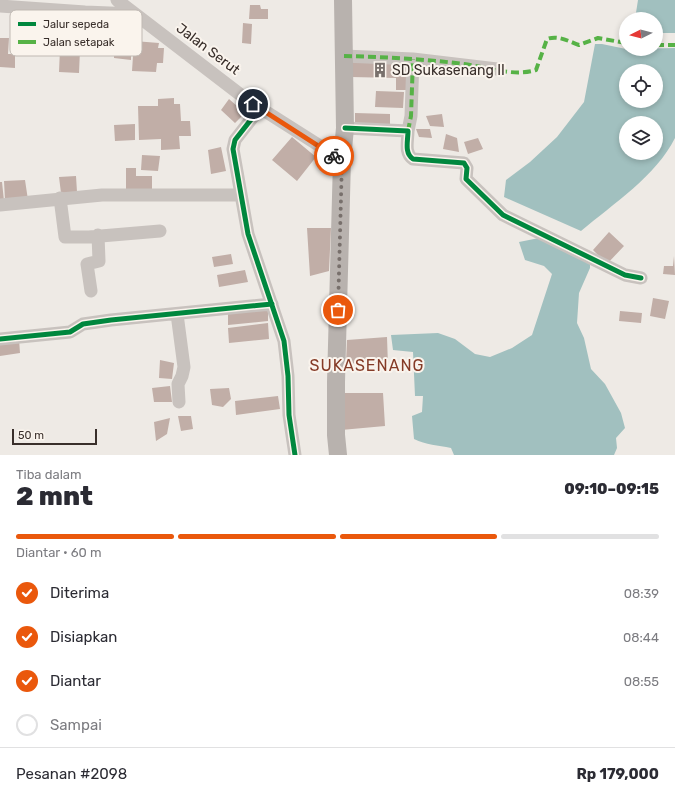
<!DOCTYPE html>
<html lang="id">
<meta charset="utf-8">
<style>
:root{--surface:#fff;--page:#f2f2f3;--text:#2b2b33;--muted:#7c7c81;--line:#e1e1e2;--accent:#ea580c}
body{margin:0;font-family:Rubik,sans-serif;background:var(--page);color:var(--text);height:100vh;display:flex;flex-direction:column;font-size:15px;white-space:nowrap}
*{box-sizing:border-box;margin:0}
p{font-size:13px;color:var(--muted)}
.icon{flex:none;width:22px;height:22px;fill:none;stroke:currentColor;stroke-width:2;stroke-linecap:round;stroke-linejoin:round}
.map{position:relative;height:455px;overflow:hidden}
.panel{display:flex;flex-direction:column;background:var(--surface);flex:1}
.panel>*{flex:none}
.needle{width:26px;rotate:264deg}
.controls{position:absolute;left:619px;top:12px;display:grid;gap:8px}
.controls a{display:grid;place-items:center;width:44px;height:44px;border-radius:50%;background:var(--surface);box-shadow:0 2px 6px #0003;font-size:20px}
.scale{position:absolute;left:12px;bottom:10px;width:85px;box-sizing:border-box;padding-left:4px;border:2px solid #392f2b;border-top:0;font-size:11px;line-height:14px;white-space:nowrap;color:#392f2b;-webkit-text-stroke:3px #faf4ed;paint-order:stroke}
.pin{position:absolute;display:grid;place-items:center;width:34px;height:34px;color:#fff;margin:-17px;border:2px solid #fff;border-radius:50%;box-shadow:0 1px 4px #0007}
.courier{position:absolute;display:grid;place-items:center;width:40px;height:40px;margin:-20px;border:3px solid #ea580c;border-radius:50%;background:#fff;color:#222;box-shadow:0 1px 5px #0007}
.head em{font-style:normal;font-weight:800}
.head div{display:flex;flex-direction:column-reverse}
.head{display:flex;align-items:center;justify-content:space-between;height:68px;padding:0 16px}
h1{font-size:26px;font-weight:800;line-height:30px}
.bar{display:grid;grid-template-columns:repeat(4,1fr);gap:6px 4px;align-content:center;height:48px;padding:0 16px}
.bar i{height:5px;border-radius:3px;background:var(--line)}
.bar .current{background:var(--accent)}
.bar p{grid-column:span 4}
.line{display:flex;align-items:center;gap:10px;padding:0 16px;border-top:1px solid var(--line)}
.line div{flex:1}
ol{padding:0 16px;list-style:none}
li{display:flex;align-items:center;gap:12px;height:44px}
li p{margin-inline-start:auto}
li .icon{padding:4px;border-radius:50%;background:var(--accent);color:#fff;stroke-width:4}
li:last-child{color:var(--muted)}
li i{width:22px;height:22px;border:2px solid var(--line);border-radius:50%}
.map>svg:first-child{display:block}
.water{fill:#a1c0bf;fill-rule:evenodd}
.building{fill:#c1aea7}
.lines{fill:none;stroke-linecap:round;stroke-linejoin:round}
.street{stroke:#c8c2be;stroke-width:13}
.secondary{stroke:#b8b2ae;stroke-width:18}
.quiet{stroke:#56b246;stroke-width:4;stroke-dasharray:8 4;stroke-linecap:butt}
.cycleway-casing{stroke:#faf4ed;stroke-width:8}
.cycleway{stroke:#00873e;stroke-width:5}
.done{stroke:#78706c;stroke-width:4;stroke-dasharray:0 7.2}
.route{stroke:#ea580c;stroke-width:5}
.labels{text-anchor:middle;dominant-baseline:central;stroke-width:4;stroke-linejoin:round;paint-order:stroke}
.street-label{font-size:14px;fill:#392f2b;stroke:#faf4ed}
.poi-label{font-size:14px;fill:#392f2b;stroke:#faf4ed;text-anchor:start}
.quarter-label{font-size:16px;letter-spacing:1px;fill:#853b27;stroke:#faf4ed}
.key{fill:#faf4ed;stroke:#c0b9b3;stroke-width:1}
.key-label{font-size:11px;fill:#392f2b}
</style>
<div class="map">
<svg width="675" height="455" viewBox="0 0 675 455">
<rect width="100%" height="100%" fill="#eeeae5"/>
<path class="water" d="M638 0H675V33H656V19H635Z
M595 44H602L626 49 675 48V138C656 176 613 204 581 231L504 197 506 180 530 162 557 137 584 102ZM626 71H656V101H626ZM626 123H656V153H626Z
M539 238 590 260V268L579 293 577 323 584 338 591 369 605 384 621 413 625 428 616 438 617 448 614 455H454L451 448C438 445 426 445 414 439L412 416 422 412 423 396H415L413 352 393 350 391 335 438 333 455 339 475 354 490 357 512 348 532 335 552 274 544 266 525 260 519 242Z"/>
<path class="building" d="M250 5H260L261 9H268V19H249Z
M243 23 252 24 251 44 242 43Z
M0 38H9L8 54H15V68L0 67Z
M134 41 159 43 158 48H164L163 63H157L156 72 132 71Z
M114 45 131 47V60L114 58Z
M60 49 80 50 79 73 59 72Z
M352 59 409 62V90H396V78L351 77Z
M376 91 404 92 403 108 375 107Z
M174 98V104H180L181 121H190L191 136H179L180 149 161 150V139L139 140 138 106H158V99Z
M229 99 245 113 235 123 221 110Z
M355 113 390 114V127H355Z
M442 114 444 127 430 126 426 116Z
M135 124V140L115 141 114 125Z
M416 129H430L432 138 419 137Z
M446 134 457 138 459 152 443 149Z
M292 137 316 157 297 181 272 160Z
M478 138 483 149 468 154 464 142Z
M221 147 226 171 211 174 208 150Z
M142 155 160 156 158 171 141 170Z
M126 168H136V176H152V192L126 189Z
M76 176 77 192 61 193 59 177Z
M25 180 28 200H5L4 181Z
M0 182H2L4 201H0Z
M307 228H331L329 271 310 276Z
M609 232 624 246 607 264 593 250Z
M231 254 233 264 214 267 212 257Z
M674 256 675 275 663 274 664 266H673Z
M245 270 248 282 219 287 217 275Z
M653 298 669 301 665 319 650 316Z
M268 308V321L228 325V312Z
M620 311 642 313 641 323 619 321Z
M268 323 269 339 229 343 228 328Z
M387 337 388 366 346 363 347 340Z
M19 339 20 353 0 356V340Z
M160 360 174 363 172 379 159 378Z
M170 386 172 402H154L152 388Z
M229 388 231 399 223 407 212 405 210 389Z
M340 393H383L385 426 341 430Z
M278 396 280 409 236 415 235 401Z
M178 416H191L193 429 181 431Z
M170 418 167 434 156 441 154 422Z"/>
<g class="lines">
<path class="street" d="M117 0 246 99 342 160
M0 6 85 12 134 14
M344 56 413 59 497 69
M260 108 235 140 233 149 248 234 284 341 288 376 289 415 295 455
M345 128 408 131C408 141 404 153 413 159L464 163 467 168 466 179 503 215 625 275 641 278
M408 131 411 116 413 59
M60 198 65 237H89L160 231
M0 205 102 195H241
M91 291 87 264 99 261 98 235
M177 314 184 367 182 376 178 384 179 402
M0 339 70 332 83 324 111 320 272 304"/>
<path class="secondary" d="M338 455 336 435V382L342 160 345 128 343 0"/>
<path class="quiet" d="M656 45H675
M344 56C384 57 424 59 464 64 487 67 513 77 536 70L547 39C558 35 568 41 579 45L598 38 626 43
M408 131 411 116 413 59"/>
<defs>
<path id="cycleway" d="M260 108 235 140 233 149 248 234 284 341 288 376 289 415 295 455
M345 128 408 131C408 141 404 153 413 159L464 163 467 168 466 179 503 215 625 275 641 278
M0 339 70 332 83 324 111 320 272 304"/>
</defs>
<use href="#cycleway" class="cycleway-casing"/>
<use href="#cycleway" class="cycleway"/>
</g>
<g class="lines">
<path class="done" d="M334 156 342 160 338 310"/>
<path class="route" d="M253 104 334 156"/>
</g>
<defs>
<symbol id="building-bare" viewBox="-9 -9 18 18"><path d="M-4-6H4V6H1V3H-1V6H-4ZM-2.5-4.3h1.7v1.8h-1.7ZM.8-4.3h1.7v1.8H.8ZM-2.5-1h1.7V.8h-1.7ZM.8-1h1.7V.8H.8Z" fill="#78706c" stroke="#faf4ed" stroke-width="2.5" paint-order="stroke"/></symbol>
</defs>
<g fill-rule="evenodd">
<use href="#building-bare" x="369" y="59" width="22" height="22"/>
</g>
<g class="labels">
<g class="street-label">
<text transform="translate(208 49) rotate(37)">Jalan Serut</text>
</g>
<g class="poi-label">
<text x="392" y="70">SD Sukasenang II</text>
</g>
<g class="quarter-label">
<text x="367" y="365">SUKASENANG</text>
</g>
</g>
<rect x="10" y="10" width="132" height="46" rx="6" class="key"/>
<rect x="18" y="22" width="18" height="4" fill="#00873e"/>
<rect x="18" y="40" width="18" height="4" fill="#56b246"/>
<g class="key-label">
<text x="43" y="28">Jalur sepeda</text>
<text x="43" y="46">Jalan setapak</text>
</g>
</svg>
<div class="controls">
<a><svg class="needle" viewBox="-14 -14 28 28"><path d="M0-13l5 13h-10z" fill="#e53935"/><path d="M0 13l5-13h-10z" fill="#7c7c81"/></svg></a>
<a><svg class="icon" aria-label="locate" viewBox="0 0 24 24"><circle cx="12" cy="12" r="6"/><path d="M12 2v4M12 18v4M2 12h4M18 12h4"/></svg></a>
<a><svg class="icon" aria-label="layers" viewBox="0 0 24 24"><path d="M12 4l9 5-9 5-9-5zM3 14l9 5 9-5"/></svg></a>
</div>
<div class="scale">50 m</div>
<div class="pin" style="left:338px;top:310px;background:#ea580c"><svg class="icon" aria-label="bag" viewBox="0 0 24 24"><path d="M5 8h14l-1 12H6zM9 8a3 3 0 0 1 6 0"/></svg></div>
<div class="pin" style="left:253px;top:104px;background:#1f2937"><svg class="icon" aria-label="home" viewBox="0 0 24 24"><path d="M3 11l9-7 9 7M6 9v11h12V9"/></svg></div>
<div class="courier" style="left:334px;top:156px"><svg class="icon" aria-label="bike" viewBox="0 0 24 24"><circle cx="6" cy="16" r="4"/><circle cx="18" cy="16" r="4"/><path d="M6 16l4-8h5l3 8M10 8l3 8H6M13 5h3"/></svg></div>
</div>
<section class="panel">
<div class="head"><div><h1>2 mnt</h1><p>Tiba dalam</p></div><em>09:10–09:15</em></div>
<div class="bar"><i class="current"></i><i class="current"></i><i class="current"></i><i></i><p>Diantar · 60 m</p></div>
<ol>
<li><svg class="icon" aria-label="check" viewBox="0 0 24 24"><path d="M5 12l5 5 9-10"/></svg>Diterima<p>08:39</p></li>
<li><svg class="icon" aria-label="check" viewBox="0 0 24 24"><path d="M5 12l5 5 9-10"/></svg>Disiapkan<p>08:44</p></li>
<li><svg class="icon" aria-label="check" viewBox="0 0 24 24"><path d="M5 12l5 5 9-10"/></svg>Diantar<p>08:55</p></li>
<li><i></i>Sampai</li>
</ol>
<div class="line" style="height:52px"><div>Pesanan #2098</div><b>Rp 179,000</b></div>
</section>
